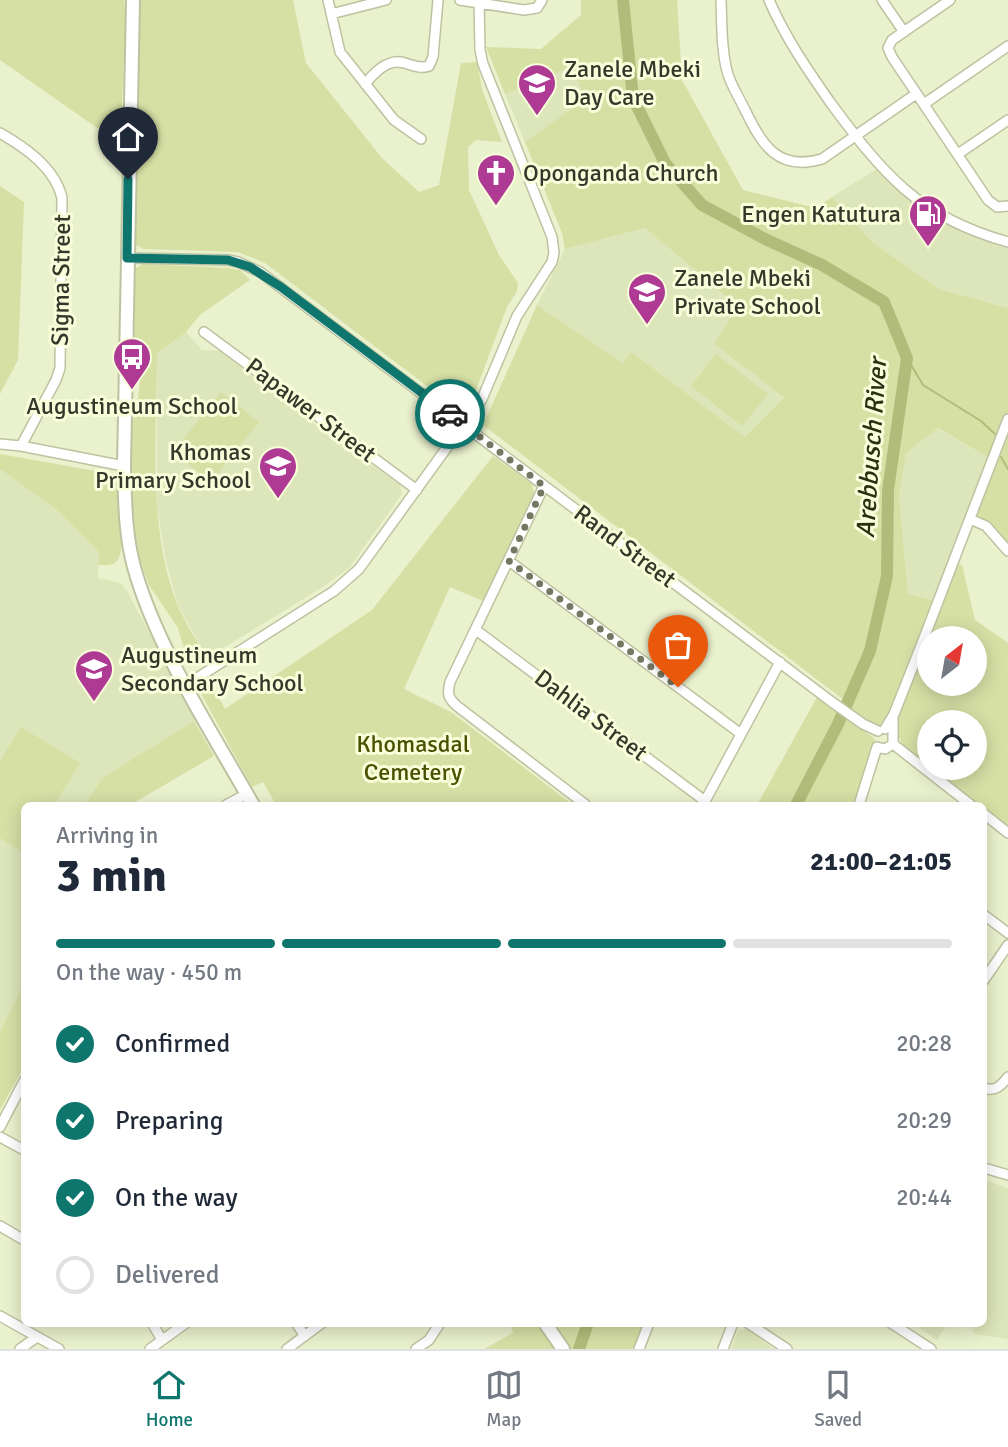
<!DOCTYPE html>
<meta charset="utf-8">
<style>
:root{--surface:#fff;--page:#f6f6f7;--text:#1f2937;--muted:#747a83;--line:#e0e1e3;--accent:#0f766e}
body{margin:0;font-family:Signika,sans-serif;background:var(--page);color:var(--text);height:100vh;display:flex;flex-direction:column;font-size:26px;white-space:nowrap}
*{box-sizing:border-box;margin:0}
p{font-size:23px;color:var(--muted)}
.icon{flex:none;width:38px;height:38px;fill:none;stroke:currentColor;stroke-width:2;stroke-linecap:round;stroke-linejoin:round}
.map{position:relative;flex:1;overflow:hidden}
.sheet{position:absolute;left:21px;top:802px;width:966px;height:525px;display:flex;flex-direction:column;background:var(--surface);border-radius:10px;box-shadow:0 4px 18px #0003}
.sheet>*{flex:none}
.needle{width:46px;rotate:31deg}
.fabs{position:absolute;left:917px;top:626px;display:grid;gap:14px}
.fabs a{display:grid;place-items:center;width:70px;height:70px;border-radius:50%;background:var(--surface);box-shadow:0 4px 18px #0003;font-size:35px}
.pin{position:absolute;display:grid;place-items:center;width:60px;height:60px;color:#fff;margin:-72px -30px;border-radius:50% 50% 50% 0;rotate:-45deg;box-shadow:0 0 7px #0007}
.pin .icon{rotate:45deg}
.courier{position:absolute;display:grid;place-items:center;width:70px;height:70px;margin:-35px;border:5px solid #0f766e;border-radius:50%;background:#fff;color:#222;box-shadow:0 2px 9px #0007}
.head em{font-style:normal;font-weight:700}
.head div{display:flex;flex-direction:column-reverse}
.head{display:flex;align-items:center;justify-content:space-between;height:119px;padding:0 35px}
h1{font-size:46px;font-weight:700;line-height:52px}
.bar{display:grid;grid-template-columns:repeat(4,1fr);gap:10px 7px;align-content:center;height:84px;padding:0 35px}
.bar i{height:9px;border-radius:5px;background:var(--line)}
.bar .on{background:var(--accent)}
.bar p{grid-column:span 4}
ol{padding:0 35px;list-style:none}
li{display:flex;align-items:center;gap:21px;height:77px}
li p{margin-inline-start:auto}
li .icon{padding:7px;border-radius:50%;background:var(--accent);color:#fff;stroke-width:4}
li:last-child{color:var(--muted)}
li i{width:38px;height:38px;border:4px solid var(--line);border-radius:50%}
.tab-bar{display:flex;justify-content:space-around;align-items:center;height:98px;border-top:2px solid var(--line);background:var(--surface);font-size:19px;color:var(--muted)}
.tab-bar a{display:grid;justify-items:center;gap:4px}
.tab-bar .on{color:var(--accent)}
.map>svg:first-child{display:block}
.built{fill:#dde5ba}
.green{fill:#d6e0a5;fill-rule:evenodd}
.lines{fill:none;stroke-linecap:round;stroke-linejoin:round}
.stream{stroke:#b2bc7a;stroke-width:2}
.river{stroke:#b2bc7a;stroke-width:12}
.minor-casing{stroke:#bdc3a0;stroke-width:12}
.major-casing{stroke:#bdc3a0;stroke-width:16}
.minor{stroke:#fff;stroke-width:9}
.major{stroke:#fff;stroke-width:12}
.done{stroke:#747863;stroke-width:7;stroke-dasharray:0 12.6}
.route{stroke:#0f766e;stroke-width:9}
.labels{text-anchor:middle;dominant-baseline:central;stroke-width:6;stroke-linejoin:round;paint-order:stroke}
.poi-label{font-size:24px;fill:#35372a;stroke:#f8feda;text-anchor:start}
.street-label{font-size:24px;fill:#35372a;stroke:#f8feda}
.park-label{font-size:24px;fill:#4a5100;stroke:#f8feda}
.water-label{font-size:26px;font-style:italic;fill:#2c3012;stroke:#f8feda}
</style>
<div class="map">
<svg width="1008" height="1349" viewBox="0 0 1008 1349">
<rect width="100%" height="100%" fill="#eaf1cd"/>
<path class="built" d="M570 66 586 100 525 142 505 94 543 81Z
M880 167 935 212 1008 242V308L939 289 872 242 832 197Z
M645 228 738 308 714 344 784 396 745 437 631 352 623 363 537 305 565 249Z
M186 332 202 350 220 351 334 439 400 485 402 494 349 568 323 587 207 658 178 605 166 561 157 505V353Z
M937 428 992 460 937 601 908 594 899 497 906 453Z
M0 469 57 510 99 552 98 578 121 583 128 593 196 720 102 778 85 805H24V983L0 1032Z
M984 1180 1008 1188V1339L974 1334 971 1323H984Z
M911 1323H948L937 1340Z
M746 1329 774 1349H731L738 1331Z"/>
<path class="green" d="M0 0H124L126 19 120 144 0 60Z
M140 0H293L306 63 382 158 419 192 439 185 461 63 477 62 482 89 502 142 476 140 468 147 469 190 499 255 518 283 517 291 507 307 476 390 468 405 461 407 452 405 265 263 238 252 143 249 133 243Z
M581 0H677L682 80 743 190 816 208 832 197 872 242 939 289 1008 308V548L992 532 970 519 992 460 938 428 906 453 899 497 908 594 937 601 885 729 878 731 844 710 870 651 874 631 868 652 847 700H844L483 425 537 305 623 363 631 352 745 437 784 397 714 344 738 307 645 228 565 249 562 233 525 142 586 99 570 66 543 81 505 94 486 47 541 49 581 15Z
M0 186 24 202 18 360 0 394Z
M143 264 228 268 240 270 250 280 200 315 186 332 157 353C157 434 147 530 178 606 186 624 197 641 207 658L193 665 188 662 178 628 149 585 139 557 132 508 130 454 132 424 137 407 142 365 135 343 130 316 133 273 134 269Z
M716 354 768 394 742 426 691 386Z
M221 392 259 422 211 482 173 452Z
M0 454 107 473 115 476 118 485C119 501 128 554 115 563 110 566 103 565 98 565L99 552 57 510 0 469Z
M493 456 532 484 534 493 531 502 483 601 450 587 404 689 451 712 573 805H276L263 782 252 787 198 688 199 682 207 676 225 709 372 610Z
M957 564 962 565 975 620 1008 643V826L984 808V805H979L930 768H975V723H929V768C910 754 892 741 898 715ZM929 639H975V684H929Z
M817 697 874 738 877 747 859 805H757Z
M194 721 214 756 130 805H85L102 778Z
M21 727 80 763 54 805H24L23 853 0 838V761Z
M24 983V1066L0 1110V1032Z
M510 1323H649L638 1349H484L513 1333Z"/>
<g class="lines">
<path class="stream" d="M907 358 923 385 981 421 995 434
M1001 457 1008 469"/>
<path class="river" d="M623 0 633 98 665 163 702 205 765 239 822 265 884 302 907 358 888 490 887 576 870 651 838 724 796 805
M579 1349 588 1323"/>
<defs>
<path id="minor" d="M328 0 340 52 394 120 421 139
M460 0 524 10 537 8 542 0
M721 0C722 23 721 48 727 71 730 84 739 97 745 110 762 144 777 172 822 159L916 94
M769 0C785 37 807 69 830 102 883 174 918 217 1008 242
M882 0 904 32
M950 0 892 40 888 48 892 57 988 200 997 207 1008 206
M331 14 386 0
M365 84C372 76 380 66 391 63 404 58 415 71 429 66L433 57 438 0
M924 104 1008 46
M0 133C26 148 55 168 62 198L60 368 56 380 21 446
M958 154 1008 120
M127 258 228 260 238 262 260 272 832 702 863 724 878 731
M204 332 417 490
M0 444 21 446 124 466
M544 486 450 682C447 694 448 698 457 706L586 805
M970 519 986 526 1008 551
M509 561 741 734
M476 630 705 801
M186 685 334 591 359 569 482 399 517 316 552 262 554 253 552 237 483 64 480 50 479 0
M885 729 894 714 921 646 1008 419
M893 744 971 805
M877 747 885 749 893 744V719
M704 803 780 662
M226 805 247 794
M859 805 877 747
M984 814 1008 833
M984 915 1008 933
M984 980 1008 945
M984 1088C995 1092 1001 1086 1008 1077
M0 1127 24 1081
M0 1137 24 1150
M984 1168 1008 1175
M0 1226 24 1240
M0 1316 59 1349
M152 1323 162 1340
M296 1323 305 1336
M748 1323 787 1349
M891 1323 931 1349
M20 1349 37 1337
M150 1349 186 1323
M287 1349 322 1323
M416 1349 429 1340 440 1323
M639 1349 649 1323
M723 1349 733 1323"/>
<path id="major" d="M133 0 124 466C125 500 125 534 134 567 156 647 212 732 253 805
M545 1323 563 1349"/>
</defs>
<use href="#minor" class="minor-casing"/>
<use href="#major" class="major-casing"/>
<use href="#minor" class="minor"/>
<use href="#major" class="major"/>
</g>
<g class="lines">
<path class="done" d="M450 414 544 486 509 561 678 687"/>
<path class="route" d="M128 179 127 258 228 260 250 267 281 287 450 414"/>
</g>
<defs>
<symbol id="school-pin" viewBox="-11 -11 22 30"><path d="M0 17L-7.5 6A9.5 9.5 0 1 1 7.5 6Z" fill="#ae3a94" stroke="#f8feda"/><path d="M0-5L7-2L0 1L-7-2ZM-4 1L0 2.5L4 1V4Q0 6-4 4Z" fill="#fff"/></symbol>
<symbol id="church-pin" viewBox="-11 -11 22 30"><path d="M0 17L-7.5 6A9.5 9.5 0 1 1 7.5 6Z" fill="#ae3a94" stroke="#f8feda"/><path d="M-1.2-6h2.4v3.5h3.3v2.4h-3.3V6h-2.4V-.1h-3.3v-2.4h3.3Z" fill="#fff"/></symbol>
<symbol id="fuel-pin" viewBox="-11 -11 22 30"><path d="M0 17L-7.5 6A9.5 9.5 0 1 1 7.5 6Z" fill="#ae3a94" stroke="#f8feda"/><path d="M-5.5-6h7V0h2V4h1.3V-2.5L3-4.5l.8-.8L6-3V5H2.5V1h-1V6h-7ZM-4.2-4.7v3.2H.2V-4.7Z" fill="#fff"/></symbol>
<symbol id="bus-pin" viewBox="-11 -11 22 30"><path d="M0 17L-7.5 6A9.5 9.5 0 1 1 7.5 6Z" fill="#ae3a94" stroke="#f8feda"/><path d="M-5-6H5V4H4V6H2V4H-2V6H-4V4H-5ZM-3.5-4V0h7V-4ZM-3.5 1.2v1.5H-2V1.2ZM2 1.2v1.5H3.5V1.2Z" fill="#fff"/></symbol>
</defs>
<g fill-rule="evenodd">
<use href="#school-pin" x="515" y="61" width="44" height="60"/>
<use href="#church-pin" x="474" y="151" width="44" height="60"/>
<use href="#fuel-pin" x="906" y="192" width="44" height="60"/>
<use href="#school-pin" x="625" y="270" width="44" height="60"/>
<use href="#bus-pin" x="110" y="335" width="44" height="60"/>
<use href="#school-pin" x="256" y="444" width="44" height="60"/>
<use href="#school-pin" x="72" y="647" width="44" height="60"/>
</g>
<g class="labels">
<g class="poi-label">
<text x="564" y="69">Zanele Mbeki<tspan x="564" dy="28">Day Care</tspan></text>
<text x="523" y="173">Oponganda Church</text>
<text x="901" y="214" text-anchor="end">Engen Katutura</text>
<text x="674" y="278">Zanele Mbeki<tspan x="674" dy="28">Private School</tspan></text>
<text x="132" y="406" text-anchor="middle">Augustineum School</text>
<text x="251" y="452" text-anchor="end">Khomas<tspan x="251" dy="28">Primary School</tspan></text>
<text x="121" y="655">Augustineum<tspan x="121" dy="28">Secondary School</tspan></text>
</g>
<g class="street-label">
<text transform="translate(61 280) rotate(-89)">Sigma Street</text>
<text transform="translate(311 410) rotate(37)">Papawer Street</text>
<text transform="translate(625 546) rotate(37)">Rand Street</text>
<text transform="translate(591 715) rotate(37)">Dahlia Street</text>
</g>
<g class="park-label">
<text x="413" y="744">Khomasdal<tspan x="413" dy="28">Cemetery</tspan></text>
</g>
<g class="water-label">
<text transform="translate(872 448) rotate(-86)">Arebbusch River</text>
</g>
</g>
</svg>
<div class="fabs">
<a><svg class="needle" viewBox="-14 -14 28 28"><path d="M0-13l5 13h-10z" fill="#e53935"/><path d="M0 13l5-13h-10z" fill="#747a83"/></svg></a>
<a><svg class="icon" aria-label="locate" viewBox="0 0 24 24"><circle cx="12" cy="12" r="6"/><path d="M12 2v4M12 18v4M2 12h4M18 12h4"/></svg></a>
</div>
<div class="pin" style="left:678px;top:687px;background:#ea580c"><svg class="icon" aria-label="bag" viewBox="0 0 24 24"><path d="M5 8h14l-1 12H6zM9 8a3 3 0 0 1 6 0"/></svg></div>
<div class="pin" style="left:128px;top:179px;background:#1f2937"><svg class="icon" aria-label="home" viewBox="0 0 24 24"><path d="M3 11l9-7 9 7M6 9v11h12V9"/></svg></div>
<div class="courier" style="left:450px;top:414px"><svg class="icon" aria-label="car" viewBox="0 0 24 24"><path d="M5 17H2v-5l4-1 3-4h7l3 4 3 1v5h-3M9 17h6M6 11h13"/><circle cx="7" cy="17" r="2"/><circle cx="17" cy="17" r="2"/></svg></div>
<section class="sheet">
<div class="head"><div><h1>3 min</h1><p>Arriving in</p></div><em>21:00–21:05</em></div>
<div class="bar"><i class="on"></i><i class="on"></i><i class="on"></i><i></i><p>On the way · 450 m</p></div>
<ol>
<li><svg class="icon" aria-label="check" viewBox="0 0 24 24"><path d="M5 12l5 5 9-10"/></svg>Confirmed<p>20:28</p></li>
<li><svg class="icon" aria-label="check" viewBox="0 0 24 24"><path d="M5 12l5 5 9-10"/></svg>Preparing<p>20:29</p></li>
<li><svg class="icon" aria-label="check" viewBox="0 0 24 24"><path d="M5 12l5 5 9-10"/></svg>On the way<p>20:44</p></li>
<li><i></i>Delivered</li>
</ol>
</section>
</div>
<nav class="tab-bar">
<a class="on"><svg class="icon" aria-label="home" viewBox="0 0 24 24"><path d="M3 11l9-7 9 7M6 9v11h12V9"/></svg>Home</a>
<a><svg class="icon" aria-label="map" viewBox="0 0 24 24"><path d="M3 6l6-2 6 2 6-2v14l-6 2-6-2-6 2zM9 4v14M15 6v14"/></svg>Map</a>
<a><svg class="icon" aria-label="saved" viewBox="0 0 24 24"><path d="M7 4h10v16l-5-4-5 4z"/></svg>Saved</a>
</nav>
